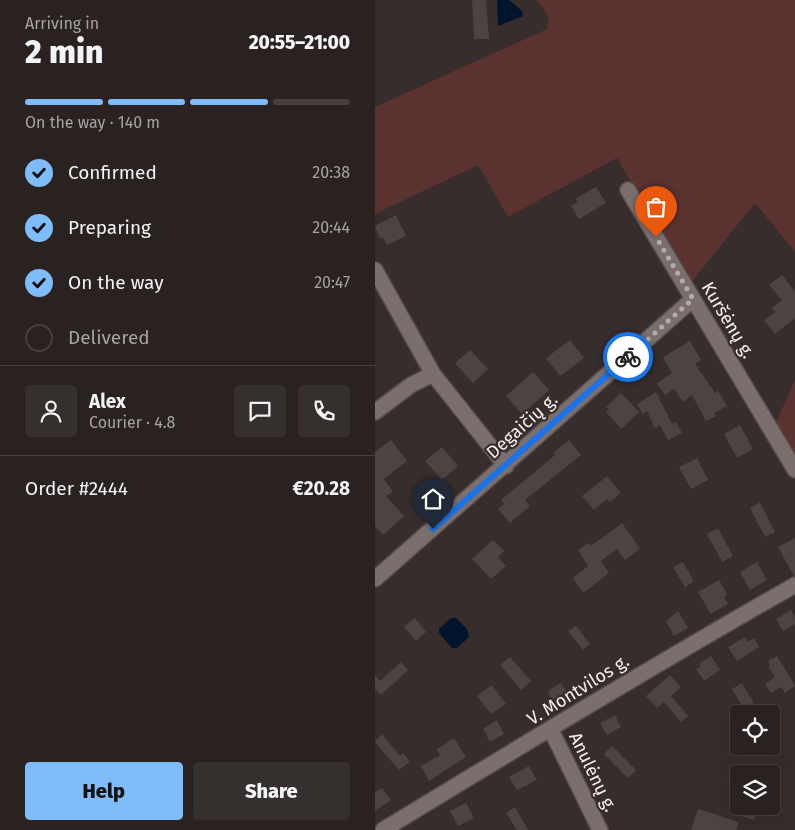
<!DOCTYPE html>
<meta charset="utf-8">
<style>
:root{--surface:#292221;--page:#352f2e;--text:#f1f3f6;--muted:#a5a4a5;--line:#453f3f;--accent:#7ebdf9}
body{margin:0;font-family:"Fira Sans",sans-serif;background:var(--page);color:var(--text);height:100vh;display:flex;flex-direction:column;font-size:19px;white-space:nowrap}
*{box-sizing:border-box;margin:0}
p{font-size:16px;color:var(--muted)}
.icon{flex:none;width:28px;height:28px;fill:none;stroke:currentColor;stroke-width:2;stroke-linecap:round;stroke-linejoin:round}
.map{position:relative;flex:1;overflow:hidden}
.details{display:flex;flex-direction:column;background:var(--surface);width:375px}
.details>*{flex:none}
.buttons{position:absolute;left:355px;top:705px;display:grid;gap:10px}
.buttons a{display:grid;place-items:center;width:50px;height:50px;border-radius:5px;background:var(--surface);box-shadow:0 5px 20px #0002,0 0 0 1px var(--line);font-size:25px}
.pin{position:absolute;display:grid;place-items:center;width:42px;height:42px;color:#fff;margin:-51px -21px;border-radius:50% 50% 50% 0;rotate:-45deg;box-shadow:0 0 5px #0007}
.pin .icon{rotate:45deg}
.courier{position:absolute;display:grid;place-items:center;width:50px;height:50px;margin:-25px;border:4px solid #1a73e8;border-radius:50%;background:#fff;color:#222;box-shadow:0 1px 6px #0007}
.head em{font-style:normal;font-weight:800}
.head div{display:flex;flex-direction:column-reverse}
.head{display:flex;align-items:center;justify-content:space-between;height:85px;padding:0 25px}
h1{font-size:32px;font-weight:800;line-height:38px}
.bar{display:grid;grid-template-columns:repeat(4,1fr);gap:8px 5px;align-content:center;height:60px;padding:0 25px}
.bar i{height:6px;border-radius:4px;background:var(--line)}
.bar .on{background:var(--accent)}
.bar p{grid-column:span 4}
.line{display:flex;align-items:center;gap:12px;padding:0 25px;border-top:1px solid var(--line)}
.line div{flex:1}
.round{display:grid;place-items:center;flex:none;width:52px;height:52px;border-radius:5px;background:var(--page)}
ol{padding:0 25px;list-style:none}
li{display:flex;align-items:center;gap:15px;height:55px}
li p{margin-inline-start:auto}
li .icon{padding:5px;border-radius:50%;background:var(--accent);color:#111;stroke-width:4}
li:last-child{color:var(--muted)}
li i{width:28px;height:28px;border:2px solid var(--line);border-radius:50%}
.primary-button{display:flex;gap:10px;margin-top:auto;padding:10px 25px}
.primary-button a{flex:1;height:58px;border-radius:5px;background:var(--accent);color:#111;font-size:20px;font-weight:800;line-height:58px;text-align:center}
.primary-button a+a{background:var(--page);color:var(--text)}
main{display:flex;flex:1;min-height:0}
.map>svg:first-child{display:block}
.green{fill:#5a322f}
.water{fill:#00152c}
.building{fill:#4d4342}
.lines{fill:none;stroke-linecap:round;stroke-linejoin:round}
.minor-casing{stroke:#524a49;stroke-width:18}
.minor{stroke:#7b6f6e;stroke-width:15}
.done{stroke:#b4acab;stroke-width:5;stroke-dasharray:0 9}
.route{stroke:#1a73e8;stroke-width:6}
.labels{text-anchor:middle;dominant-baseline:central;stroke-width:4.5;stroke-linejoin:round;paint-order:stroke}
.street-label{font-size:18px;fill:#f7f0ef;stroke:#372d2c}
</style>
<main>
<section class="details">
<div class="head"><div><h1>2 min</h1><p>Arriving in</p></div><em>20:55–21:00</em></div>
<div class="bar"><i class="on"></i><i class="on"></i><i class="on"></i><i></i><p>On the way · 140 m</p></div>
<ol>
<li><svg class="icon" aria-label="check" viewBox="0 0 24 24"><path d="M5 12l5 5 9-10"/></svg>Confirmed<p>20:38</p></li>
<li><svg class="icon" aria-label="check" viewBox="0 0 24 24"><path d="M5 12l5 5 9-10"/></svg>Preparing<p>20:44</p></li>
<li><svg class="icon" aria-label="check" viewBox="0 0 24 24"><path d="M5 12l5 5 9-10"/></svg>On the way<p>20:47</p></li>
<li><i></i>Delivered</li>
</ol>
<div class="line" style="height:90px"><a class="round"><svg class="icon" aria-label="person" viewBox="0 0 24 24"><circle cx="12" cy="8" r="4"/><path d="M4 21q1-7 8-7t8 7"/></svg></a><div><b>Alex</b><p>Courier · 4.8</p></div><a class="round"><svg class="icon" aria-label="chat" viewBox="0 0 24 24"><path d="M4 5h16v11H9l-5 4z"/></svg></a><a class="round"><svg class="icon" aria-label="phone" viewBox="0 0 24 24"><path d="M5 4h4l2 5-3 2q2 4 5 5l2-3 5 2v4C11 20 4 13 5 4z"/></svg></a></div>
<div class="line" style="height:65px"><div>Order #2444</div><b>€20.28</b></div>
<div class="primary-button"><a>Help</a><a>Share</a></div>
</section>
<div class="map">
<svg width="420" height="830" viewBox="0 0 420 830">
<rect width="100%" height="100%" fill="#372d2c"/>
<path class="green" d="M162 0H420V252L380 203 315 284 242 158 133 217 103 165 0 214V107L172 29 173 16Z
M420 380V468L398 429Z"/>
<path class="water" d="M122 0H134L147 11 148 16 123 26Z
M76 618H81L92 629 94 637 82 648H77L64 633V629Z"/>
<path class="building" d="M97 0H111L114 39H99Z
M221 187 231 203 204 219 196 206 203 202 200 199Z
M21 215 31 236 12 245 8 237 5 239 0 226Z
M407 275 420 292V318L400 334 389 320 400 312 397 308 407 300 394 285Z
M195 340 209 358 185 376 171 358Z
M315 341 326 360 320 364 340 393 343 391 352 406 339 413 341 416 331 421 317 395 308 402 299 389 290 395 282 383 297 373 288 357Z
M95 350 113 369 98 383 80 363Z
M158 372 174 390 147 414 131 396Z
M281 392 297 424 301 422 307 433 293 440 285 425 280 428 272 411 268 414 262 404Z
M246 393 264 412 246 429 231 412 234 410 231 407Z
M365 425 378 449 362 458 349 434Z
M16 440 32 461 9 479 18 492 11 496 29 516 8 535 0 526V452Z
M194 440 206 455 150 500 155 506 135 523 123 509 129 504 126 500 180 455 178 453Z
M67 447 83 466 67 480 50 461Z
M322 458 333 480 316 489 304 467Z
M232 476 246 493 235 502 232 499 219 510 207 496Z
M385 502 400 532 390 537 375 508Z
M247 523 265 549 250 560 242 549 226 561 234 573 208 593 198 578 213 566 203 550 214 543 216 546Z
M343 528 358 556 347 562 332 534Z
M420 538V576H419L403 547Z
M118 540 129 551 123 557 131 566 116 579 97 559Z
M308 562 319 581 310 587 298 567Z
M382 562 392 580 375 590 365 572Z
M344 580 352 594 349 597 353 604 336 614 323 592Z
M416 610 420 617V624L408 631 401 619Z
M303 611 313 628 299 636 291 621Z
M40 618 51 632 41 641 29 627Z
M201 626 215 644 208 650 193 631Z
M370 637 373 642 379 638 384 647 362 661 353 647Z
M336 656 345 670 329 681 321 669 326 666 324 664Z
M402 656 420 686 410 693 406 687 396 693 390 684 400 677 393 666 395 665 393 661Z
M135 657 156 681 146 690 125 665Z
M26 662 33 670 6 695 0 689V675L5 681Z
M295 675 306 687 296 696 313 716 306 722 289 702 282 708 271 696Z
M186 683 194 696 179 704 173 693 174 690Z
M367 683 379 703 369 709 357 689Z
M117 685 131 704 116 714 102 696Z
M240 715 246 727 232 735 225 723Z
M122 720 129 734 115 742 108 729Z
M7 734 25 756 28 753 35 762 24 770 0 742Z
M79 738 91 757 54 781 46 766 65 755 62 749Z
M237 746 261 770 253 778 229 754Z
M154 766 162 780 142 790 134 777Z
M7 788 16 800 0 811V792Z
M91 803 99 818 83 826 75 811Z
M366 806H383L379 820 363 815Z
M140 807 153 830H142L131 813Z
M323 809 364 822 361 830H316Z"/>
<g class="lines">
<defs>
<path id="minor" d="M253 190 420 470
M0 270 58 374
M0 412 36 385 58 374 131 466
M0 579 318 299
M176 730 225 830
M8 830C144 747 281 664 420 585"/>
</defs>
<use href="#minor" class="minor-casing"/>
<use href="#minor" class="minor"/>
</g>
<g class="lines">
<path class="done" d="M253 357 318 299 281 237"/>
<path class="route" d="M58 529 253 357"/>
</g>
<g class="labels">
<g class="street-label">
<text transform="translate(353 320) rotate(59)">Kuršėnų g.</text>
<text transform="translate(147 426) rotate(-42)">Degaičių g.</text>
<text transform="translate(203 690) rotate(-32)">V. Montvilos g.</text>
<text transform="translate(218 772) rotate(64)">Anulėnų g.</text>
</g>
</g>
</svg>
<div class="buttons">
<a><svg class="icon" aria-label="locate" viewBox="0 0 24 24"><circle cx="12" cy="12" r="6"/><path d="M12 2v4M12 18v4M2 12h4M18 12h4"/></svg></a>
<a><svg class="icon" aria-label="layers" viewBox="0 0 24 24"><path d="M12 4l9 5-9 5-9-5zM3 14l9 5 9-5"/></svg></a>
</div>
<div class="pin" style="left:281px;top:237px;background:#ea580c"><svg class="icon" aria-label="bag" viewBox="0 0 24 24"><path d="M5 8h14l-1 12H6zM9 8a3 3 0 0 1 6 0"/></svg></div>
<div class="pin" style="left:58px;top:529px;background:#1f2937"><svg class="icon" aria-label="home" viewBox="0 0 24 24"><path d="M3 11l9-7 9 7M6 9v11h12V9"/></svg></div>
<div class="courier" style="left:253px;top:357px"><svg class="icon" aria-label="bike" viewBox="0 0 24 24"><circle cx="6" cy="16" r="4"/><circle cx="18" cy="16" r="4"/><path d="M6 16l4-8h5l3 8M10 8l3 8H6M13 5h3"/></svg></div>
</div>
</main>
